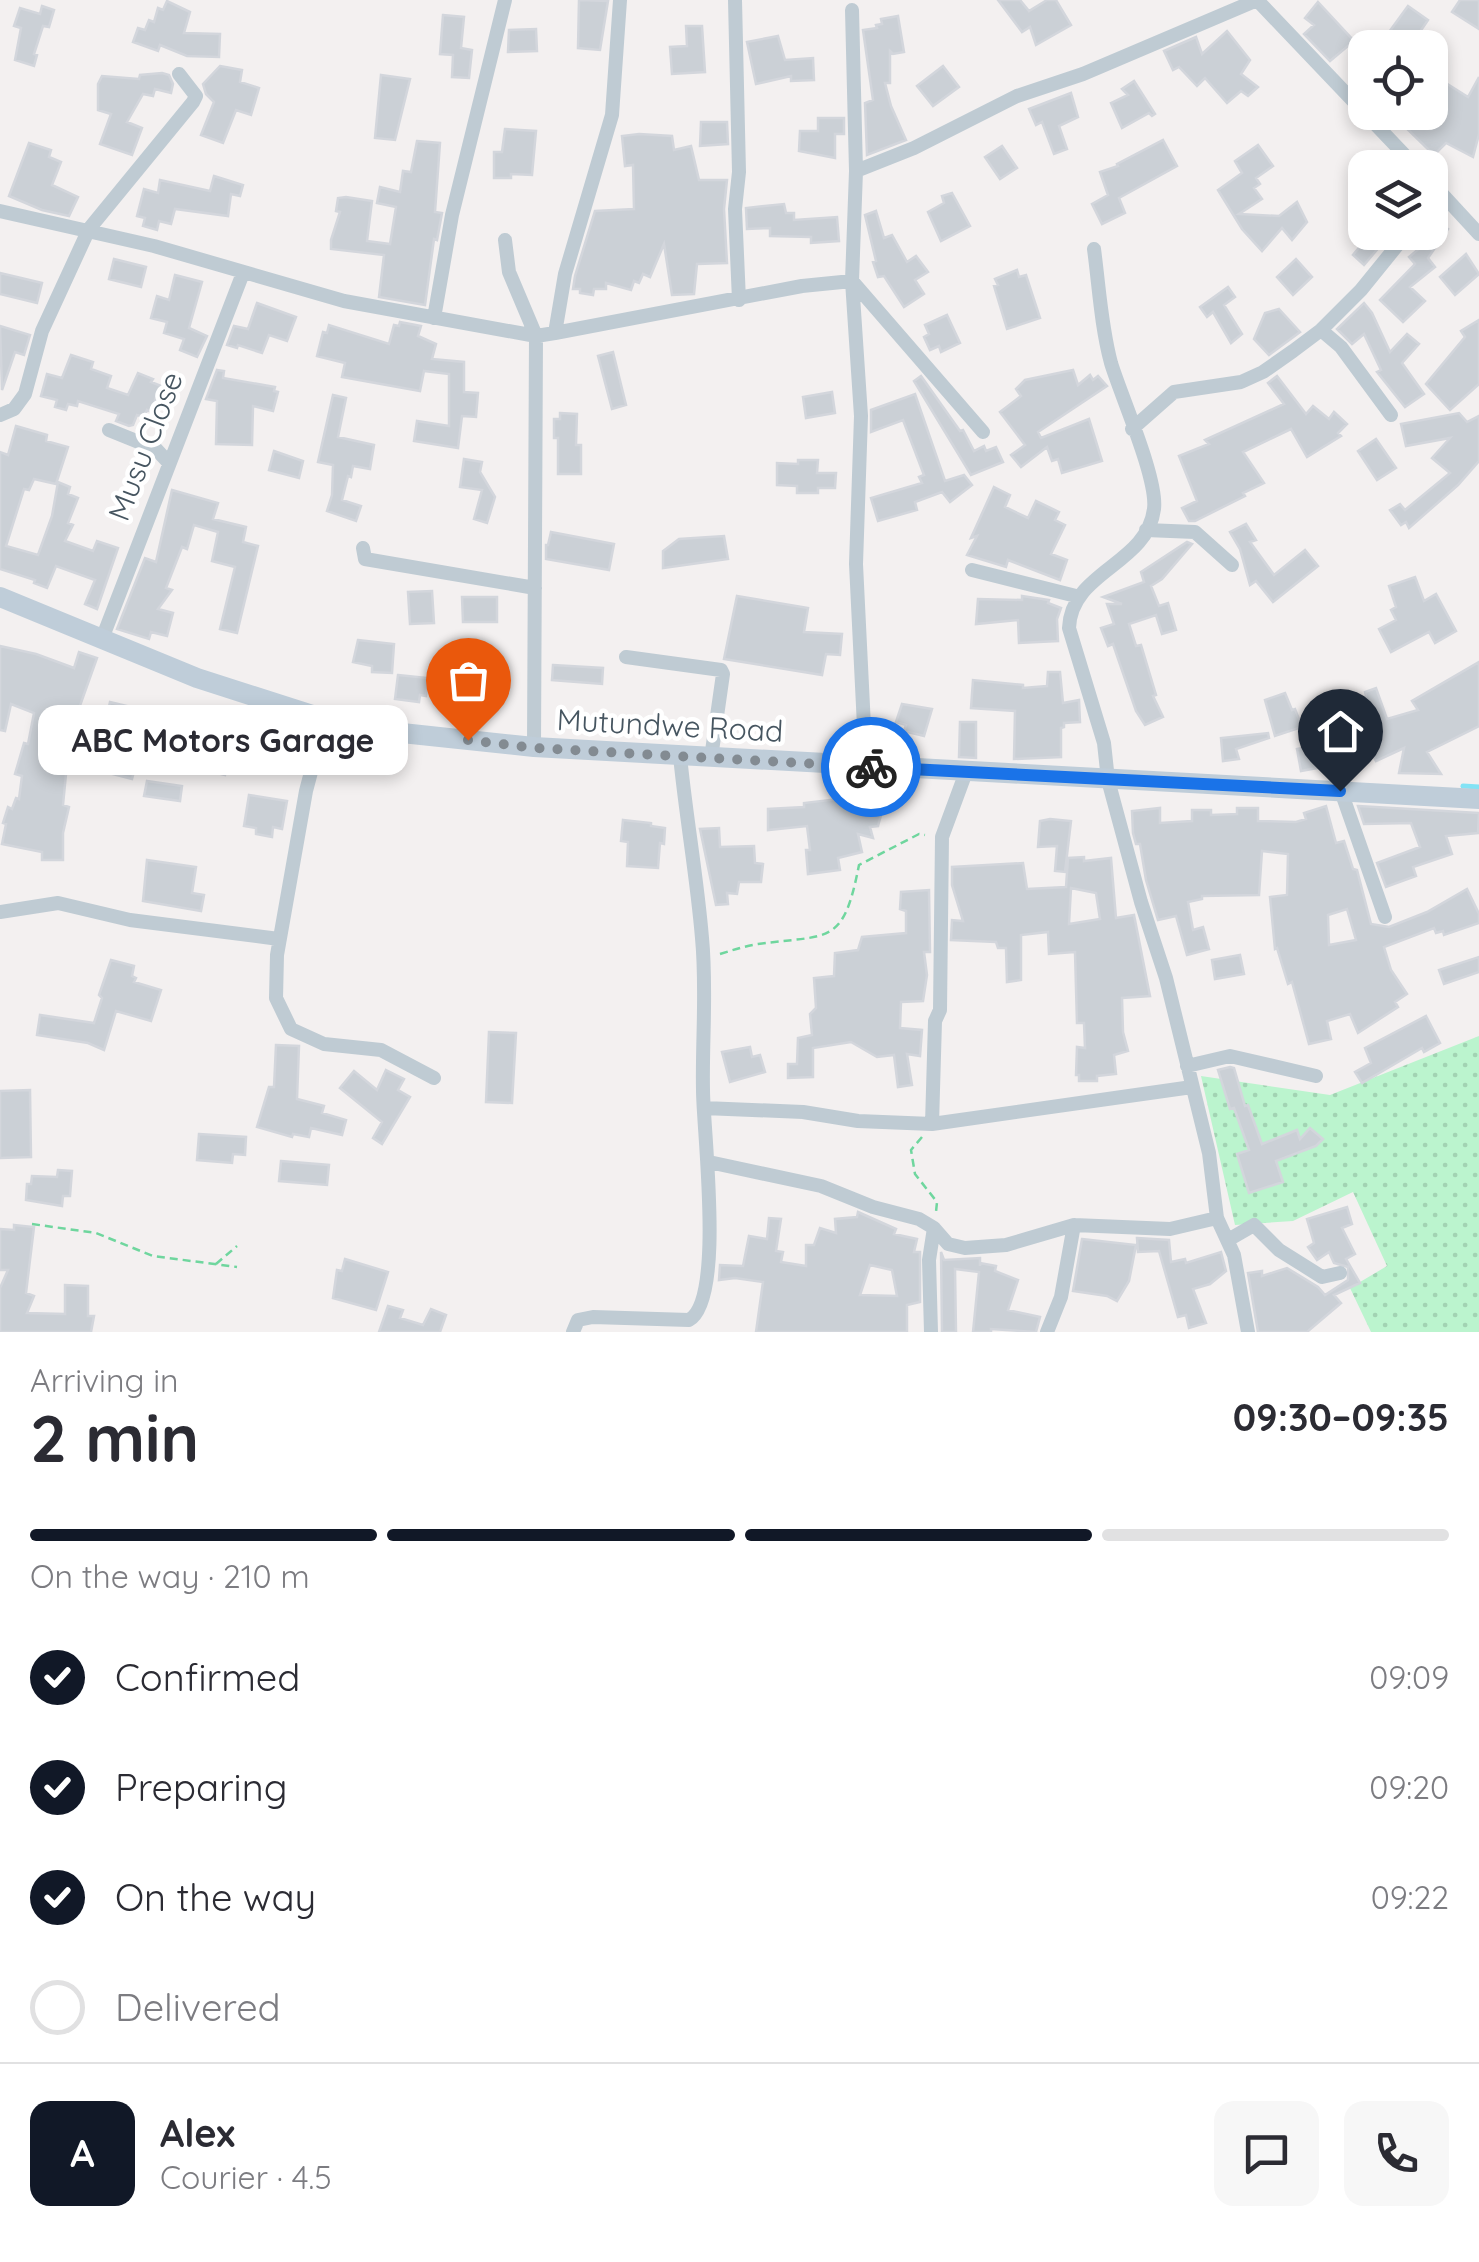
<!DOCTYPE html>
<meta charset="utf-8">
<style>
:root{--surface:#fff;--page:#f7f7f7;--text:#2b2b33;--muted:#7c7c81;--line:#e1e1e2;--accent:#111827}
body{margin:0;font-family:Quicksand,sans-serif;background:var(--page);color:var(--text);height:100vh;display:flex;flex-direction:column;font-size:38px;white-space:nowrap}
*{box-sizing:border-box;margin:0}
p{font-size:32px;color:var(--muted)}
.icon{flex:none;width:55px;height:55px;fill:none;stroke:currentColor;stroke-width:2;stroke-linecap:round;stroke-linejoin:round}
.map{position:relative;height:1332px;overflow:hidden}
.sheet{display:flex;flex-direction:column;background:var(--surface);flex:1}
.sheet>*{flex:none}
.tools{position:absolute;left:1348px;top:30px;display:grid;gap:20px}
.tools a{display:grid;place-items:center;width:100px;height:100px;border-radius:20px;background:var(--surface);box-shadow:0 5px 15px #0003;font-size:50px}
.pin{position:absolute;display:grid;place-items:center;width:85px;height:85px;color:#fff;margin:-102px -42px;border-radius:50% 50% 50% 0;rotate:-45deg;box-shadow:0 0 10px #0007}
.pin .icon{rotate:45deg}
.courier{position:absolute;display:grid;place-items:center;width:100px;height:100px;margin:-50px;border:8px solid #1a73e8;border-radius:50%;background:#fff;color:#222;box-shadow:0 2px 12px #0007}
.bubble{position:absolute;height:70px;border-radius:20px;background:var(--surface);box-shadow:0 5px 15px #0003;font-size:32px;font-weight:800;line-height:70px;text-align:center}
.headline em{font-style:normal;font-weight:800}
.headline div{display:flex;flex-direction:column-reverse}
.headline{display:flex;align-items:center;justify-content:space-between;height:170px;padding:0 30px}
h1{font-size:65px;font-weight:800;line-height:75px}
.bar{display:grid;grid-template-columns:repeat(4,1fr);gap:15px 10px;align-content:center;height:120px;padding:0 30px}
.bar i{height:12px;border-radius:8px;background:var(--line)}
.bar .on{background:var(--accent)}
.bar p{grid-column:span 4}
.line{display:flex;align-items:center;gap:25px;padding:0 30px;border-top:2px solid var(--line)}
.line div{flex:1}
.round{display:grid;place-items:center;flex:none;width:105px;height:105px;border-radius:20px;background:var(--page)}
ol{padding:0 30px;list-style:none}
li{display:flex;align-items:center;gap:30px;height:110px}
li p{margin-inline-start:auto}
li .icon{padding:10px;border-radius:50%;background:var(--accent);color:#fff;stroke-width:4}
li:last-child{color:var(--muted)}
li i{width:55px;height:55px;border:5px solid var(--line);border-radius:50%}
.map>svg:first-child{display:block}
.grass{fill:url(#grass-dots)}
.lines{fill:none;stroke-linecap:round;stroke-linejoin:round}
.stream{stroke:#83e3f5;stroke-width:5}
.building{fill:#cbd0d6;stroke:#d3d6dc;stroke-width:2.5;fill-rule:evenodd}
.path{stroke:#6fd69e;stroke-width:2.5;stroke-dasharray:8 5;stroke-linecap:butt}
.minor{stroke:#bfcbd3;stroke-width:14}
.secondary{stroke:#bfcdd9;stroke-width:20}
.done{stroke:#838b92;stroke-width:10;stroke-dasharray:0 18}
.route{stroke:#1a73e8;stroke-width:12}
.labels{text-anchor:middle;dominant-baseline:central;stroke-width:9;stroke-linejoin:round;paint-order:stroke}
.street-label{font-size:30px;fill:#465560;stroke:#fff}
</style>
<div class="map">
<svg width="1479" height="1332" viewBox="0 0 1479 1332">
<defs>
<pattern id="grass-dots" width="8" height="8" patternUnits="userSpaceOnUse" patternTransform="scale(2.5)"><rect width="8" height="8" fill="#bbf4ce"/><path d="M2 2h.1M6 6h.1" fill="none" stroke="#a2d3b3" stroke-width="1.8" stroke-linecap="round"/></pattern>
</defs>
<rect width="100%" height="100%" fill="#f3f0f0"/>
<path class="grass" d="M1479 1036V1332H1371L1350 1288 1387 1266 1353 1192 1293 1221 1235 1225 1201 1076 1330 1095Z"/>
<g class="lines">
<path class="stream" d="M1463 786 1479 787"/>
</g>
<path class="building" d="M579 0 608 1 600 50 578 48Z
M998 0H1020L1029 11 1047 0H1056L1071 25 1036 45 1030 27 1022 32Z
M1460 0H1479V29L1452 12Z
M167 1 190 12 184 33 220 34 219 57 187 56 160 45 158 51 133 42 138 28 145 30 149 20 154 22 158 8 163 10Z
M1318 2 1354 41 1330 61 1304 34 1314 25 1305 18Z
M42 6 54 10 49 27 43 26 34 54 37 55 34 66 15 60 21 28 14 26 20 8 40 14Z
M1408 6 1428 20 1413 42 1397 48 1384 39Z
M443 15 464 17 461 48 472 50 469 78 452 77 453 55 440 54Z
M898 16 904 52 893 54 890 51V83H885L891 106 906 140 867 155 865 103 873 100 863 30 877 28 876 25 882 24 881 19Z
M686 26H702L705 72 672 74 670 47 687 46Z
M536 29 537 51 508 52 509 30Z
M1227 31 1250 60 1241 74 1258 87 1248 96 1241 91 1227 103 1205 78 1197 86 1179 67 1173 70 1164 51 1196 37 1202 54Z
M778 36 785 60 813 58 814 80 791 81V76L756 84 747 42Z
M220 66 242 70 240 82 259 88 251 115 236 110 223 143 201 135 214 102 206 94 203 84Z
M943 66 959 87 933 106 917 86Z
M162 73 169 75 173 84 171 93 155 89 153 96 143 94 127 122 142 128 132 155 100 144 111 114 98 110V84L102 76 139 79 140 75Z
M1430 73 1468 97 1479 77V134L1473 157 1446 143 1434 155 1400 122 1410 112H1430Z
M381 75 410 79 395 140 375 138Z
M1134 81 1155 114 1152 116 1149 113 1122 128 1111 103 1128 95 1122 89Z
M1071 93 1078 117 1059 126 1067 149 1054 154 1042 122 1036 125 1029 109Z
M818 118H844V134H835V158L799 151 800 131H818Z
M701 122H727L728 144 700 146Z
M505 129 536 131 532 175 511 174V178H494V152H502Z
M639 134 672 136 674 150 691 146 699 180H727L724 209 727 263 697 264 694 294 672 295 664 244 650 277 643 274 639 283 634 281 631 290 606 283V289H594L593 295 580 293V289H573L575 276 595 211 634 209 633 165 625 166 622 136Z
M1163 140 1177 166 1119 198 1125 213 1102 224 1092 204 1108 195 1100 172 1118 166 1117 164Z
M417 141 440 143 435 212 442 213 437 240 434 239 425 305 379 297 384 255 331 249V240L340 212 336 211 338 198 346 197 372 201 367 241 390 244 396 207 377 203 380 187 400 192 403 171 411 172Z
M29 143 51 150 49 157 61 162 52 185 78 197 69 216 42 210 9 196Z
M1258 145 1273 166 1256 178 1260 184 1254 188 1262 199 1239 214 1279 216 1297 202 1307 222 1292 240 1282 228 1262 251 1242 229 1218 190 1242 173 1235 161Z
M1002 146 1017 168 1000 179 985 157Z
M214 176 243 185 240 196 231 194 228 216 175 209 171 224 159 221 157 230 143 226 145 218 137 216 144 189 158 193 160 180 210 191Z
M952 193 970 226 941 241 928 212 944 203 942 196Z
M784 204 786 213H794V220L837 217 839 241 811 243V237L770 236V228L747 229 746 208Z
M876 211 884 238 892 235 907 262 916 256 928 272 915 280 924 294 904 307 884 276 878 277 873 262 876 261 865 215Z
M1430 216 1448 229 1428 258 1435 267 1410 287 1425 301 1403 322 1380 300 1415 264 1409 257 1421 247 1415 242 1422 232H1430Z
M1372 232H1392L1364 265 1353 255Z
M1466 254 1479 274 1455 295 1440 277Z
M114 259 146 267 141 287 109 279Z
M1296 259 1312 277 1293 295 1277 277Z
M1017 270 1019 277 1026 275 1040 318 1007 329 994 286 998 285 995 279Z
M0 273 42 283 37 303 0 294Z
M175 275 202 282 189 328 207 336 197 357 180 350 184 339 164 333 167 322 151 318 157 296 169 300Z
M1228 287 1235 297 1224 305 1242 334 1231 343 1213 312 1207 317 1200 307Z
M257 303 296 317 287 341 269 335 262 353 238 345 237 348 227 345 234 326 248 329Z
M1364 303 1372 313 1390 352 1407 334 1419 344 1402 363 1424 394 1405 407 1377 372 1381 370 1364 334 1352 344 1337 329Z
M1279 309 1300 332 1269 355 1254 339 1265 313Z
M947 315 960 343 941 352 939 346 930 350 924 337 929 334 925 325Z
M1479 320V384L1450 410 1426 384 1465 337 1461 331Z
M400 322 421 326 418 336 436 344 432 359 464 362V392L478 393 476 417 462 416 458 448 414 441 417 421 449 426V374L424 371 420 391 342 377 345 363 317 356 323 332 327 333 329 325 389 344 394 325 399 326Z
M0 326 30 335 24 355 15 352 2 390Z
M613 352 626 405 612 409 598 356Z
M71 355 93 362 91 369 111 376 107 388 128 395 138 373 153 379 151 382 161 386 155 400 160 402 155 414 147 410 144 417 137 415 133 425 129 426 116 421 119 414 78 401 77 406 68 404 66 410 55 407 57 400 41 396 47 374 62 378Z
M217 370 224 371 223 378 275 387 274 391 278 392 273 411 253 406 252 445 216 444 217 401 206 399Z
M1073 370 1078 385 1090 375 1093 380 1098 376 1107 386 1038 432 1041 438 1089 419 1102 461 1062 473 1058 459 1052 461 1047 447 1021 467 1011 455 1025 445 1000 412 1021 396 1016 389 1025 380Z
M921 376 960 431 963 430 974 451 984 446 986 451 996 447 1003 462 971 475 914 381Z
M1277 376 1306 414 1313 406 1329 419 1334 412 1347 424 1338 433 1341 436 1307 457 1291 429 1243 452 1264 483 1243 493 1245 496 1195 521H1189L1182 508 1197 501 1179 456 1209 444 1205 440 1284 404 1268 383Z
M832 392 835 413 806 418 803 397Z
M915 394 945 481 964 475 972 485 950 502 942 492 915 502 917 510 878 521 871 498 922 483 919 477 924 475 903 420 871 432V410Z
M333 395 346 398 338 437 374 445 370 469 353 466 351 477 348 476 342 500 361 506 356 521 327 511 332 495 333 465 318 462Z
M560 413 577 414 576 445H581V474H558V438H554V419H560Z
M1459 413 1467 422 1479 416V461L1458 485 1409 528 1406 522 1401 525 1390 510 1400 504 1405 510 1450 473 1432 458 1450 438 1406 446 1401 424Z
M16 426 47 435 46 441 68 447 56 484 34 479 29 490 24 489 6 546 38 555 52 516 58 482 70 487 68 494 78 498 68 523 73 525 65 541 93 551 97 541 118 548 97 609 85 604 95 580 56 566 47 588 34 583 35 580 0 569V452L8 455Z
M1376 439 1396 468 1377 480 1358 451Z
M274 451 303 461 299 478 269 470Z
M464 459 482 462 480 472 495 497 487 523 474 519 482 490 460 487Z
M798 460H818L817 473H836L835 488H818V493H797V486L777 485V463L798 464Z
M994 487 1010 495 1005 507 1028 518 1036 501 1059 512 1055 520 1065 525 1051 554 1067 560 1060 580 1008 560 1006 567 967 555 977 536 971 538Z
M172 490 218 503 213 519 246 527 243 542 258 546 237 633 220 629 235 567 212 561 218 532 194 525 187 549 182 547 166 588 172 590 158 609 173 613 167 636 151 632 149 639 117 629 145 558 156 562Z
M1246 524 1256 540 1250 542 1274 575 1305 550 1318 566 1273 602 1256 581 1250 585 1240 549 1230 532Z
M551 532 614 544 609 570 546 559V545H548Z
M724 536 728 559 663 568V551L679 539Z
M1187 542 1192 544 1162 579 1151 586 1159 606 1168 603 1176 630 1162 634 1156 615 1129 624 1136 646 1141 645 1156 695 1153 696 1163 717 1145 725 1136 711 1113 644 1108 646 1101 628 1114 624 1107 604H1122L1103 597 1144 582 1141 572Z
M1415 577 1424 601 1436 594 1456 631 1435 643 1429 632 1391 652 1379 629 1396 620 1391 610 1396 607 1389 586Z
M432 591 434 623 410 624 408 592Z
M737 596 808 608 804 632 842 634 840 655 826 654 822 675 724 659Z
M1022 596 1049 600 1048 603 1061 608 1057 619 1058 641 1019 643 1018 620 976 624 978 599 1022 600Z
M462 597H497V622H463Z
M358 640 394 644 392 673 372 672V666L353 662Z
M0 646 36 654 74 668 79 652 97 658 77 714 106 720 110 702 139 709 132 735 143 738 132 779 113 774 114 770 84 762 82 768 67 764 63 805 69 807 63 833V860H42V852L2 844 6 824 3 823 8 807 12 809 16 798 19 799 22 776 15 774 24 743 28 744 34 713 11 704 5 731 0 730Z
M1479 662V726L1427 752 1441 774 1399 773 1404 748 1376 761 1368 746 1348 752 1350 762 1301 771 1297 749 1336 742 1325 711 1366 696 1365 692 1376 688 1387 719 1418 710 1412 701Z
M553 665 603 668 602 684 552 680Z
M461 670 477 671 473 726 457 725Z
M1048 672H1060L1063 703 1079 700 1080 722 1064 723V727L1061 728V757L1014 759 1015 711 971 708 973 680 1023 685V688L1047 686Z
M398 675 428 678 426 696 420 695 419 702 395 699Z
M1285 693 1292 710 1295 709 1302 727 1275 736 1265 700Z
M902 704 932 709 924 736 904 731 906 725 896 722Z
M166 715 197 722 196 727 240 743 239 746 246 748 239 770 227 766 225 775 213 772 217 758 197 752 198 747 161 738Z
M960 722H976V758L959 757Z
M1268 733 1269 738 1236 749 1239 759 1223 761 1221 738Z
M147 781 182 786 180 801 144 796Z
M847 794 864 796V811L881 815 878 826 870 827 873 838 858 834 862 852 838 858 840 870 808 874 806 850H810L807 826 768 830V809L804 807V803L847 798Z
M249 795 287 801 282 829 273 827 272 837 256 834V828L244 826Z
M1326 806 1336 843 1344 841 1353 869 1357 870 1371 924 1389 927 1427 912 1467 889 1479 914V923L1444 935 1443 931 1436 933 1434 928 1384 947 1391 970 1407 994 1395 1002 1398 1007 1358 1033 1350 1014 1327 1021 1331 1039 1309 1044 1292 982 1288 984 1277 948 1275 949 1270 897 1287 895 1288 854 1262 851 1259 895 1202 896V899L1188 902 1193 930 1203 927 1209 949 1187 955 1176 916 1158 920 1146 880 1140 844H1136L1133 833 1132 811 1160 808V823L1192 821V810H1211V815L1237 814V808H1258V821L1296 822 1306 819 1304 813ZM1347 909 1356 940 1329 945 1328 915Z
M1358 806 1479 813 1478 833 1446 836 1452 854 1413 867 1416 876 1386 887 1377 863 1420 847 1411 823 1364 824Z
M1050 819 1071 821 1065 872 1055 871 1057 846 1038 847 1040 821Z
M623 820 651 823V826L665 828 664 844 660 843 658 868 627 866 628 842 621 841Z
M719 828 720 847 754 846 755 863 763 864 761 882H739L737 894 727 893 728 904 716 905 700 829Z
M1084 857V861L1111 858 1116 918 1134 915 1150 996 1122 998 1123 1032 1128 1051 1114 1055 1116 1074 1097 1076V1081H1079V1075H1076L1077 1047 1085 1048 1084 1023H1077L1075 952 1049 954 1048 932 1021 935V980L1007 982 1006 948H998L996 942 951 940 952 920 963 921 952 885V867L1023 863 1027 889 1066 887 1068 858ZM1071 888 1096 893 1100 919 1069 924Z
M147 860 196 867 192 893 204 895 201 911 143 901Z
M929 890 930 952H924L927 975 923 1001 901 1002 900 1028 922 1030 920 1056 907 1054 912 1085 898 1087 894 1055 877 1057 851 1042 813 1048V1077L788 1078V1064H797L798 1038 812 1035 810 1014 816 1008 814 978 834 976 835 953 858 950 862 937 906 933V911L900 909 901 892Z
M1240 955 1244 974 1215 979 1212 960Z
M1479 957V972L1444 984 1439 970Z
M111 960 134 966 132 976 136 978 134 982 161 990 151 1021 116 1011 104 1050 88 1043 37 1035 40 1015 94 1023 102 998 99 995Z
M1426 1016 1440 1043 1424 1052 1422 1048 1362 1083 1355 1072 1371 1063 1365 1048Z
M489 1032 516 1033 512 1103 486 1102Z
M276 1045 299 1046 297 1099 324 1106 322 1113 346 1120 342 1135 311 1128 309 1137 293 1134 292 1137 257 1127 269 1087H274Z
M750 1047 752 1057 760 1055 765 1072 730 1082 722 1052Z
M1230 1067 1234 1068 1245 1106 1248 1105 1262 1144 1297 1130 1300 1139 1310 1128 1323 1139 1316 1146 1276 1161 1283 1182 1249 1193 1237 1154 1249 1150 1234 1108 1230 1109 1218 1070Z
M386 1070 404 1079 398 1090 410 1097 382 1144 373 1138 382 1122 340 1088 354 1071 377 1090Z
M30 1090 31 1157 0 1158V1091Z
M199 1134 246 1137 245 1155 233 1154 232 1163 197 1160Z
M281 1161 329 1165 327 1185 279 1181Z
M58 1170 72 1171 70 1196H63L62 1206 26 1200 27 1184H31L32 1176 57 1177Z
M1347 1207 1352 1224 1342 1228 1355 1254 1346 1259 1360 1283 1334 1295 1341 1303 1307 1332H1258L1248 1273 1262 1271V1276L1287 1268 1318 1287 1325 1295 1348 1280V1267L1334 1263 1329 1252 1317 1260 1308 1247 1314 1243 1307 1219Z
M858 1212 896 1229 894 1234 917 1239 914 1252H920V1302L907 1305V1332H756L763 1282 735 1278 719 1280 720 1265 743 1266 749 1236 767 1239 769 1218 781 1219 776 1251 783 1252 781 1262 806 1266V1245H814L820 1228 836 1233 835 1219 857 1217ZM870 1265 892 1270 897 1296 860 1295Z
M14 1225 34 1227 26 1293 34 1296 27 1313 65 1314V1285L88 1286V1316H94L91 1332H0V1288L8 1270H0V1229L14 1230Z
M1137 1238 1169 1240 1171 1262 1185 1259 1186 1263 1221 1252 1226 1271 1210 1284 1193 1289 1206 1323 1189 1328 1186 1315 1178 1317 1159 1251 1138 1252Z
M1082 1239 1136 1245 1129 1281 1117 1301 1107 1296 1073 1291Z
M941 1252 944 1260 980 1258V1266V1263L996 1266 995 1271 1018 1280 1008 1310 1040 1317 1036 1332 991 1329V1332H973L979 1272 955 1269 956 1332H942Z
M345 1259 388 1272 376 1310 333 1298 337 1270 342 1271Z
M388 1306 403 1310 400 1318 423 1325 431 1309 446 1315 440 1332H379Z"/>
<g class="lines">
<path class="path" d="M720 954C733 950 745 946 758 944 830 934 843 947 859 865L919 834 925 835
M922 1137 911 1150 915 1174 937 1202 936 1212
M32 1224 96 1233 153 1256 237 1267
M216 1264 237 1246"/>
<path class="minor" d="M735 0 739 172 735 209 739 300
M1257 0 1417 168
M852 10 856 171 852 281 861 416 856 564 866 767
M856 171 914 148 1017 96 1083 74 1257 0
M1430 181 1479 234
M1430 204 1440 191
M0 211 154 246 344 301 536 336
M505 240 509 272 536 336
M1094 249C1099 286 1101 326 1111 363 1121 396 1158 479 1154 509 1147 565 1071 571 1069 628L1104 743 1108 780 1141 902 1166 978 1209 1153 1217 1218 1234 1255 1248 1332
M853 282 983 432
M434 318 452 215 505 0
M1321 330 1341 347 1391 415
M555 333 802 286 852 281
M0 415 14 409 25 394 42 331 89 229 193 102 196 96 179 74
M1132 429 1174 392 1241 382 1263 372 1293 351 1321 330 1361 290 1408 232
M109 430 156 449 168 462
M1146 530 1195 532 1232 565
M363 548 365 559 535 588
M972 570 1076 596
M102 639 243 273
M626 657 721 670 723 674 711 758
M325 719 306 791 277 955 276 998 291 1029 324 1044 381 1050 434 1078
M534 747 536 336 555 333 565 274 612 115 620 0
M1341 791 1385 917
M0 912 58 903 130 920 279 939
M1187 1066 1230 1056 1316 1076
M704 1108 803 1112 858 1121 932 1124 1192 1087
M932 1124 935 1021 940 1010 942 837 966 772
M709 1162 821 1186 873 1207 919 1219 934 1228 948 1244 965 1248 1006 1245 1074 1225 1170 1229 1217 1218
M1228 1240 1254 1225 1279 1250 1322 1277 1340 1273
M573 1332 578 1320 593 1317 689 1320C725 1300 703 1131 703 1090 702 1039 707 989 702 938 697 877 686 817 680 756
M931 1332 929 1260 934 1228
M1047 1332 1061 1297 1074 1225"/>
<path class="secondary" d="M0 597 197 678 325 719 402 733 534 747 1479 799"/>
</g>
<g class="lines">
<path class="done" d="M468 740 534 748 871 767"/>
<path class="route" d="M871 767 1340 791"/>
</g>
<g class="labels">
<g class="street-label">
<text transform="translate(145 446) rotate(-69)">Musu Close</text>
<text transform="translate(670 725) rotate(3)">Mutundwe Road</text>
</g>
</g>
</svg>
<div class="tools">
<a><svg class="icon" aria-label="locate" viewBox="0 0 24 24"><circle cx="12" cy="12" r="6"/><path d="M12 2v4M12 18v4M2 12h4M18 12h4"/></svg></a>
<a><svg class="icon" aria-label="layers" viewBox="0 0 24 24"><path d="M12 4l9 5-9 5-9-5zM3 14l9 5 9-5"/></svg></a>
</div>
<div class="pin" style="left:468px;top:740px;background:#ea580c"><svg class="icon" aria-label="bag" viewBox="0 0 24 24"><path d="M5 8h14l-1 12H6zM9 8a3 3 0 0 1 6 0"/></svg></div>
<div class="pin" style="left:1340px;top:791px;background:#1f2937"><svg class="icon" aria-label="home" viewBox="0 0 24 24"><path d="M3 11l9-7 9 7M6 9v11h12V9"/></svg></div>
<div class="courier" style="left:871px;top:767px"><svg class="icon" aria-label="bike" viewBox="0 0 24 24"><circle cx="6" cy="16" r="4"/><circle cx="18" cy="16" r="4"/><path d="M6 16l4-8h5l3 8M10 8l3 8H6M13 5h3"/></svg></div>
<div class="bubble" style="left:38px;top:705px;width:370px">ABC Motors Garage</div>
</div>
<section class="sheet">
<div class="headline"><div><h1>2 min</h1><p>Arriving in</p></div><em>09:30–09:35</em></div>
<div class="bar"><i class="on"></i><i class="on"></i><i class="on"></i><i></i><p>On the way · 210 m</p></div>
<ol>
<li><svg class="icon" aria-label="check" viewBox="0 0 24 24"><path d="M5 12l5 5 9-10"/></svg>Confirmed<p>09:09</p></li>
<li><svg class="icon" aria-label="check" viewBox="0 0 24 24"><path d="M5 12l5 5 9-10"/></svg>Preparing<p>09:20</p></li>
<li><svg class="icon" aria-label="check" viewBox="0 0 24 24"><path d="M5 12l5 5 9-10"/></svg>On the way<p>09:22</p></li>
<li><i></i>Delivered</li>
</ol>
<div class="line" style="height:180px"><b class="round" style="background:var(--accent);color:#fff">A</b><div><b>Alex</b><p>Courier · 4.5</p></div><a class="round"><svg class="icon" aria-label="chat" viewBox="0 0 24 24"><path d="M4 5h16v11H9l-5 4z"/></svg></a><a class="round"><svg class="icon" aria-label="phone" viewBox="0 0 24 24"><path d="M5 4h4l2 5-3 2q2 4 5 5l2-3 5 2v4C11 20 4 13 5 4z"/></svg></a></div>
</section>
